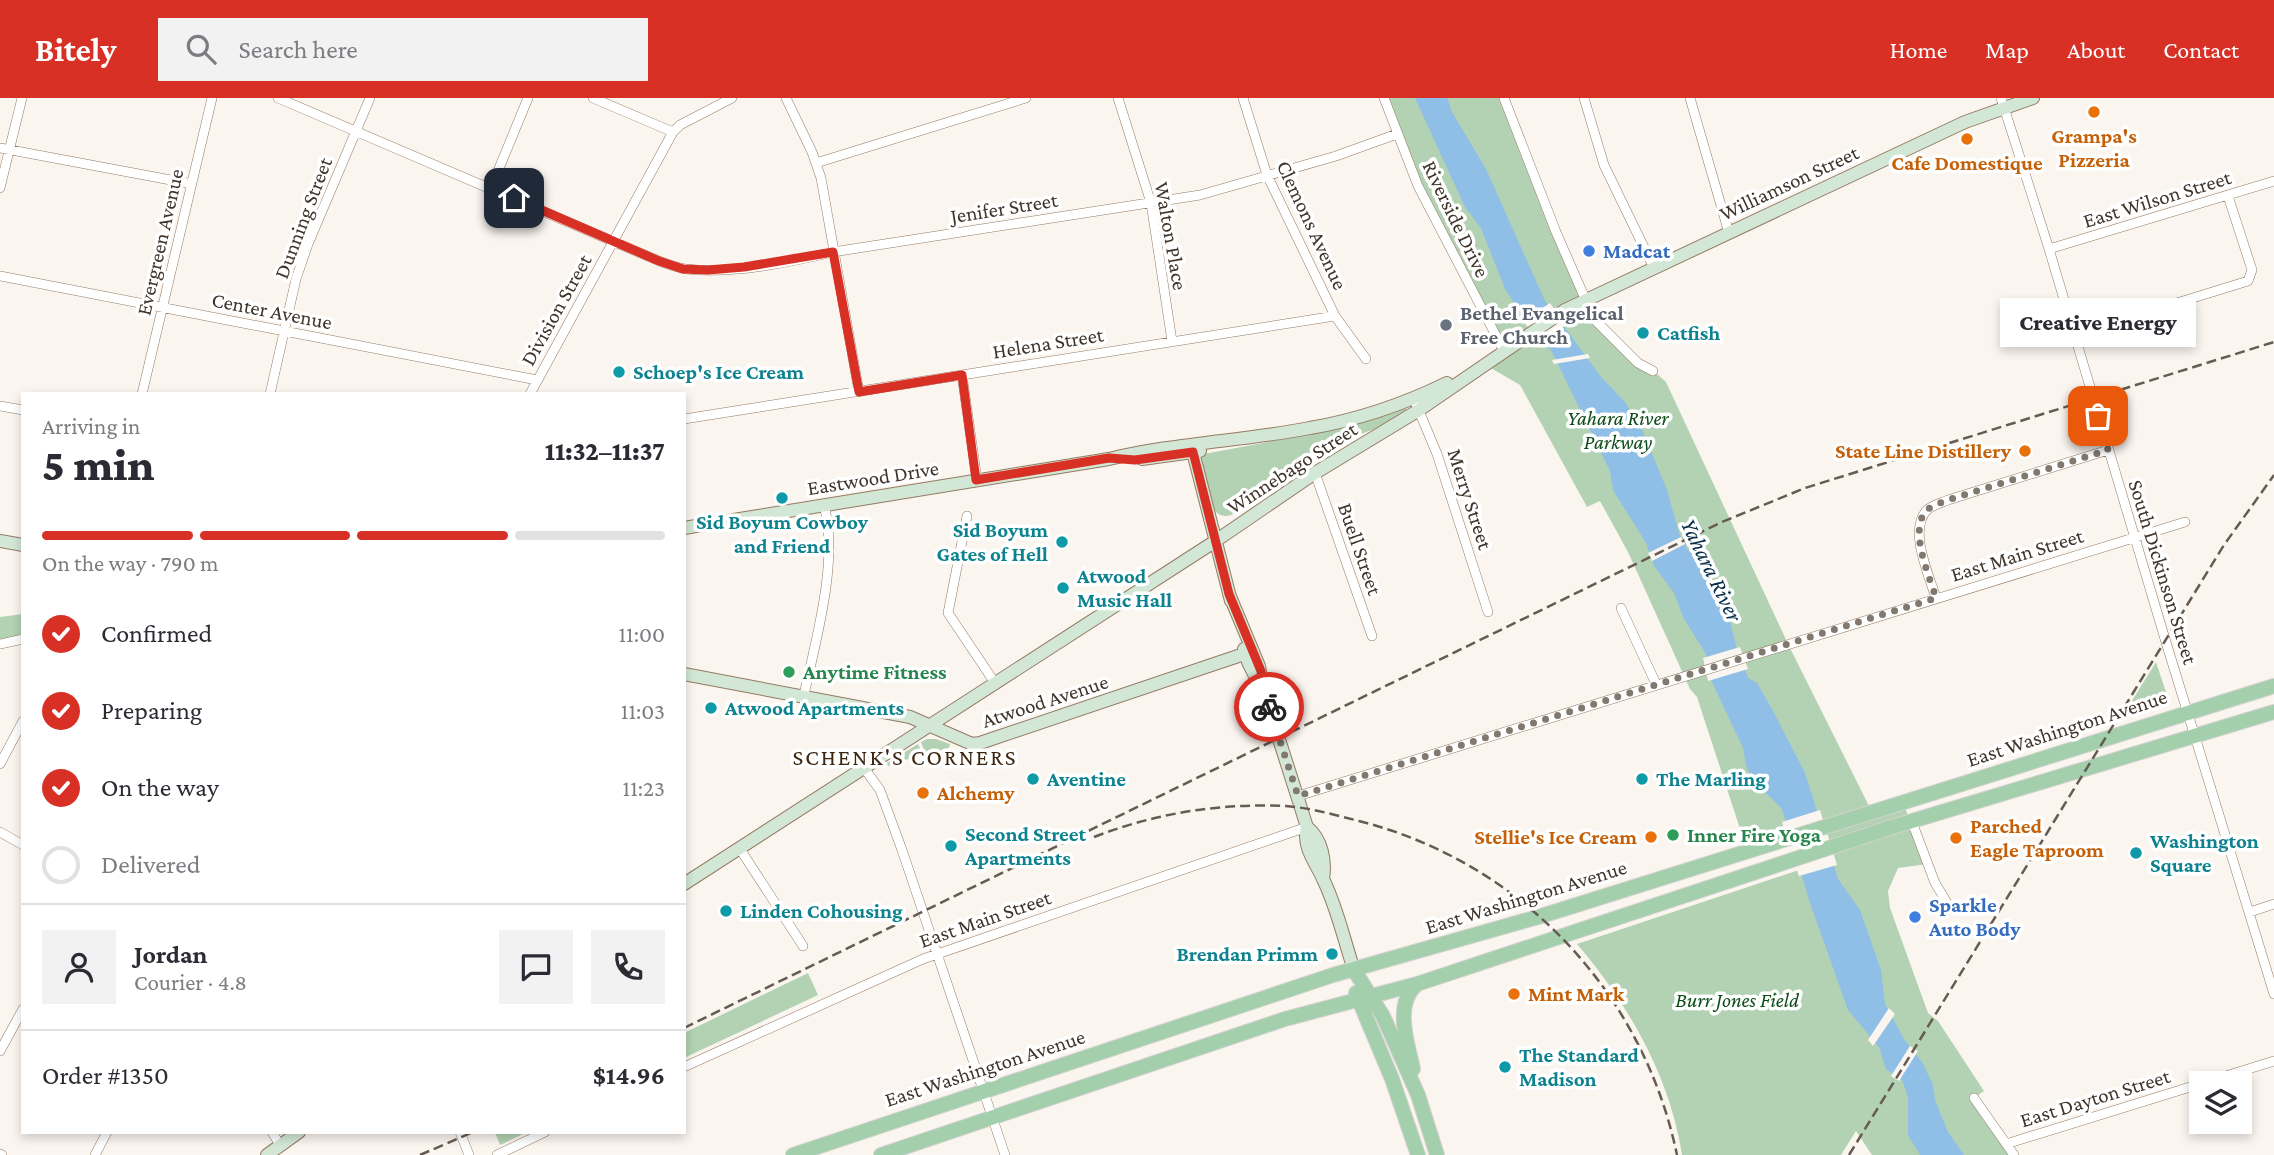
<!DOCTYPE html>
<meta charset="utf-8">
<style>
:root{--surface:#fff;--page:#f2f2f3;--text:#2b2b33;--muted:#7c7c81;--line:#e1e1e2;--accent:#d93025}
body{margin:0;font-family:"Crimson Pro",serif;background:var(--page);color:var(--text);height:100vh;display:flex;flex-direction:column;font-size:26px;white-space:nowrap}
*{box-sizing:border-box;margin:0}
p{font-size:23px;color:var(--muted)}
.icon{flex:none;width:38px;height:38px;fill:none;stroke:currentColor;stroke-width:2;stroke-linecap:round;stroke-linejoin:round}
.map{position:relative;flex:1;overflow:hidden}
.side{position:absolute;left:21px;top:294px;width:665px;height:742px;display:flex;flex-direction:column;background:var(--surface);border-radius:0px;box-shadow:0 4px 10px #0003}
.side>*{flex:none}
.tools{position:absolute;left:2189px;top:973px;display:grid;gap:14px}
.tools a{display:grid;place-items:center;width:63px;height:63px;border-radius:0px;background:var(--surface);box-shadow:0 4px 10px #0003;font-size:35px}
.pin{position:absolute;display:grid;place-items:center;width:60px;height:60px;color:#fff;margin:-30px;border-radius:14px;box-shadow:0 4px 10px #0006}
.courier{position:absolute;display:grid;place-items:center;width:70px;height:70px;margin:-35px;border:5px solid #d93025;border-radius:50%;background:#fff;color:#222;box-shadow:0 2px 9px #0007}
.bubble{position:absolute;height:49px;border-radius:0px;background:var(--surface);box-shadow:0 4px 10px #0003;font-size:23px;font-weight:800;line-height:49px;text-align:center}
.overview em{font-style:normal;font-weight:800}
.overview div{display:flex;flex-direction:column-reverse}
.overview{display:flex;align-items:center;justify-content:space-between;height:119px;padding:0 21px}
h1{font-size:46px;font-weight:800;line-height:52px}
.bar{display:grid;grid-template-columns:repeat(4,1fr);gap:10px 7px;align-content:center;height:84px;padding:0 21px}
.bar i{height:9px;border-radius:5px;background:var(--line)}
.bar .selected{background:var(--accent)}
.bar p{grid-column:span 4}
.line{display:flex;align-items:center;gap:18px;padding:0 21px;border-top:2px solid var(--line)}
.line div{flex:1}
.round{display:grid;place-items:center;flex:none;width:74px;height:74px;border-radius:0px;background:var(--page)}
ol{padding:0 21px;list-style:none}
li{display:flex;align-items:center;gap:21px;height:77px}
li p{margin-inline-start:auto}
li .icon{padding:7px;border-radius:50%;background:var(--accent);color:#fff;stroke-width:4}
li:last-child{color:var(--muted)}
li i{width:38px;height:38px;border:4px solid var(--line);border-radius:50%}
header{display:flex;align-items:center;gap:42px;box-sizing:border-box;height:98px;padding:0 35px;background:var(--accent);color:#fff}
header strong{font-size:33px}
nav{display:flex;gap:38px;margin-inline-start:auto;font-size:24px}
.search{width:490px;height:63px;background:var(--page);display:flex;align-items:center;gap:18px;box-sizing:border-box;padding:0 24px;border-radius:0px;color:var(--muted);font-size:26px}
.map>svg:first-child{display:block}
.green{fill:#b2d2b3}
.water{fill:#8fbee7}
.pier{fill:#fbf5f0}
.lines{fill:none;stroke-linecap:round;stroke-linejoin:round}
.street-casing{stroke:#957a62;stroke-width:10}
.secondary-casing{stroke:#957a62;stroke-width:14}
.primary-casing{stroke:#d5d2d0;stroke-width:16}
.street{stroke:#fff;stroke-width:9}
.secondary{stroke:#d2e7d6;stroke-width:12}
.primary{stroke:#a4cfad;stroke-width:14}
.rail{stroke:#655b52;stroke-width:2.5;stroke-dasharray:10 5;stroke-linecap:butt}
.done{stroke:#81786f;stroke-width:7;stroke-dasharray:0 12.6}
.route{stroke:#d93025;stroke-width:9}
.food-dot{fill:#e8710a;stroke:#fff;stroke-width:2.5}
.shop-dot{fill:#3f7fe0;stroke:#fff;stroke-width:2.5}
.worship-dot{fill:#6b7280;stroke:#fff;stroke-width:2.5}
.culture-dot{fill:#0f9aa8;stroke:#fff;stroke-width:2.5}
.leisure-dot{fill:#2e9e5b;stroke:#fff;stroke-width:2.5}
.labels{text-anchor:middle;dominant-baseline:central;stroke-width:7;stroke-linejoin:round;paint-order:stroke}
.food-label{font-size:21px;font-weight:bold;fill:#c56008;stroke:#fff;text-anchor:start}
.street-label{font-size:21px;fill:#3f342a;stroke:#fff}
.shop-label{font-size:21px;font-weight:bold;fill:#366cbe;stroke:#fff;text-anchor:start}
.worship-label{font-size:21px;font-weight:bold;fill:#5b616d;stroke:#fff;text-anchor:start}
.culture-label{font-size:21px;font-weight:bold;fill:#0d838f;stroke:#fff;text-anchor:start}
.park-label{font-size:21px;font-style:italic;fill:#0c4d17;stroke:#fff}
.leisure-label{font-size:21px;font-weight:bold;fill:#27864d;stroke:#fff;text-anchor:start}
.water-label{font-size:23px;font-style:italic;fill:#072d47;stroke:#fff}
.neighbourhood-label{font-size:23px;letter-spacing:2px;fill:#3d2610;stroke:#fff}
</style>
<header>
<strong>Bitely</strong>
<div class="search"><svg class="icon" aria-label="search" viewBox="0 0 24 24"><circle cx="10" cy="10" r="6"/><path d="M15 15l6 6"/></svg>Search here</div>
<nav><a>Home</a><a>Map</a><a>About</a><a>Contact</a></nav>
</header>
<div class="map">
<svg width="2274" height="1057" viewBox="0 0 2274 1057">
<rect width="100%" height="100%" fill="#fbf5f0"/>
<path class="green" d="M1384 0H1504L1592 218 1666 284 1788 546 1871 712 1902 703 1928 766 1898 770 1888 793 1890 810 1928 915 1938 923 1984 993 1974 1000 2014 1057H1872L1856 1033 1841 1057H1682C1670 978 1628 906 1577 846L1799 772 1786 728 1743 740 1697 599 1690 591 1628 454 1600 403 1587 409 1520 287 1484 266 1503 253 1418 88Z
M1402 309 1408 312 1380 329 1345 342 1231 417C1224 419 1218 418 1214 411L1201 363 1204 356 1331 332 1365 323Z
M23 516V539L0 543V519Z
M2156 564 2168 600 2125 614Z
M927 641H936L950 646 949 650 926 657 921 644Z
M918 646 923 656 888 668 887 665Z
M808 875 818 897 684 960V935Z
M495 1034H527L500 1047Z"/>
<path class="water" d="M1415 0H1447L1452 14 1486 71 1545 203 1602 280 1625 304 1642 332 1667 392 1679 435 1686 449 1724 499 1737 552 1748 580 1757 585 1772 611 1805 675 1838 781 1860 812 1881 872 1885 906 1904 941 1922 964 1933 987 1935 1002 1948 1034 1964 1057H1920L1908 1037V999L1902 982 1886 971 1879 949 1848 912 1810 805 1782 711 1757 686 1747 671 1743 650 1712 584 1706 556 1684 521 1674 495 1654 468 1646 445 1613 392 1610 373 1552 254 1522 217 1505 191 1481 130 1465 109Z"/>
<path class="pier" d="M1550 205 1566 227 1540 245 1523 223Z
M1588 256 1590 260 1554 266 1552 262Z
M1681 439 1685 446 1652 463 1648 455Z
M1740 549 1748 571 1708 583 1703 560Z
M1820 712 1837 767 1799 778 1801 785 1782 724Z
M1889 910 1895 916 1873 948 1868 942Z
M1910 948 1918 953 1899 983 1891 978Z"/>
<g class="lines">
<defs>
<path id="street" d="M278 0 659 163C668 166 677 170 686 171 733 176 787 165 833 154L1200 97 1336 58 1397 36
M593 0 673 34
M786 0 812 54 821 80 859 294
M1118 0 1151 105 1172 243
M1243 0 1267 77 1335 218 1366 261
M1384 0 1418 88 1504 253
M1504 0 1556 134 1594 221 1638 265 1653 273
M1584 0 1604 67 1654 170
M1690 0 1729 135
M2001 0 2049 151 2165 541 2274 896
M0 50 192 86
M816 65 1026 0
M0 90 22 0
M491 90 528 0
M2049 151 2274 83
M0 178 537 282
M2073 237 2248 183 2252 172 2228 98
M962 277 977 382
M142 296 212 0
M270 296 296 181 308 146 370 0
M530 296 673 34 680 27 732 0
M1414 301 1437 356 1488 514
M0 308 23 312
M684 321 1335 218
M1315 375 1372 538
M967 418 948 515 995 585
M1936 500C1929 477 1908 432 1927 412 1933 407 1941 405 1948 402L2108 352
M1621 510 1656 586
M0 546 23 541
M804 597C816 541 839 462 824 407
M0 666 23 623
M864 670 880 692 902 752 1005 1057
M1298 698 2185 424
M1912 724 1935 785 1946 803
M0 734 23 747
M740 751 803 848
M2250 814 2274 806
M0 953 23 911
M684 969 923 861 1307 729
M1974 1000 2014 1057
M272 1034 280 1047
M460 1034 469 1057
M2006 1046 2274 963
M0 1056 2 1057
M95 1057 107 1034
M497 1057 545 1034"/>
<path id="secondary" d="M1193 354 1231 503
M1142 361 1200 353
M684 430 1109 361C1175 345 1243 343 1310 330 1357 322 1404 306 1447 285
M0 443 23 447
M1229 496 1259 568 1264 594 1307 729C1302 749 1316 765 1323 781 1337 809 1344 842 1354 872
M1244 551 1248 564 1260 588
M684 576 910 619 972 646 980 645 1253 553
M1307 729C1322 741 1326 763 1323 781
M684 786 1214 444 1315 375 1419 312 1565 212 1965 24 2033 0
M267 1057 299 1034"/>
<path id="primary" d="M1354 872 1383 918 1418 997 1437 1057
M1356 895 1392 981 1418 1057
M1413 971C1408 946 1393 906 1417 886
M793 1057 1333 877 1538 819 2274 588
M881 1057 1285 921 1417 886 1892 729 2274 614"/>
</defs>
<use href="#street" class="street-casing"/>
<use href="#secondary" class="secondary-casing"/>
<use href="#primary" class="primary-casing"/>
<use href="#street" class="street"/>
<use href="#secondary" class="secondary"/>
<use href="#primary" class="primary"/>
<path class="rail" d="M1094 739C1156 715 1220 705 1286 708 1311 710 1335 717 1359 723 1521 764 1643 894 1677 1057
M684 930 1722 424 1805 390 2274 244
M420 1057 473 1034
M1849 1057 2224 447 2274 377"/>
</g>
<g class="lines">
<path class="done" d="M1269 609 1298 698 1936 500C1929 477 1908 431 1927 412 1933 407 1941 405 1948 402L2108 352 2098 318"/>
<path class="route" d="M514 100 659 163 683 171 708 172 744 169 833 154 859 294 962 277 976 382 1109 360 1135 362 1193 354 1229 496 1261 573 1264 594 1269 609"/>
</g>
<g class="food-dot">
<circle cx="2094" cy="14" r="7"/>
<circle cx="1967" cy="41" r="7"/>
<circle cx="2025" cy="353" r="7"/>
<circle cx="923" cy="695" r="7"/>
<circle cx="1651" cy="739" r="7"/>
<circle cx="1956" cy="740" r="7"/>
<circle cx="1514" cy="896" r="7"/>
</g>
<g class="shop-dot">
<circle cx="1589" cy="153" r="7"/>
<circle cx="1915" cy="819" r="7"/>
</g>
<circle class="worship-dot" cx="1446" cy="227" r="7"/>
<g class="culture-dot">
<circle cx="1643" cy="235" r="7"/>
<circle cx="619" cy="274" r="7"/>
<circle cx="782" cy="400" r="7"/>
<circle cx="1062" cy="444" r="7"/>
<circle cx="1063" cy="490" r="7"/>
<circle cx="711" cy="610" r="7"/>
<circle cx="1033" cy="681" r="7"/>
<circle cx="1642" cy="681" r="7"/>
<circle cx="951" cy="748" r="7"/>
<circle cx="2136" cy="755" r="7"/>
<circle cx="726" cy="813" r="7"/>
<circle cx="1332" cy="856" r="7"/>
<circle cx="1505" cy="969" r="7"/>
</g>
<g class="leisure-dot">
<circle cx="789" cy="574" r="7"/>
<circle cx="1673" cy="737" r="7"/>
</g>
<g class="labels">
<g class="food-label">
<text x="2094" y="38" text-anchor="middle">Grampa's<tspan x="2094" dy="24">Pizzeria</tspan></text>
<text x="1967" y="65" text-anchor="middle">Cafe Domestique</text>
<text x="2011" y="353" text-anchor="end">State Line Distillery</text>
<text x="937" y="695">Alchemy</text>
<text x="1970" y="728">Parched<tspan x="1970" dy="24">Eagle Taproom</tspan></text>
<text x="1637" y="739" text-anchor="end">Stellie's Ice Cream</text>
<text x="1528" y="896">Mint Mark</text>
</g>
<g class="street-label">
<text transform="translate(1789 85) rotate(-25)">Williamson Street</text>
<text transform="translate(2157 101) rotate(-17)">East Wilson Street</text>
<text transform="translate(1004 110) rotate(-9)">Jenifer Street</text>
<text transform="translate(303 120) rotate(-69)">Dunning Street</text>
<text transform="translate(1456 121) rotate(64)">Riverside Drive</text>
<text transform="translate(1312 127) rotate(65)">Clemons Avenue</text>
<text transform="translate(1171 138) rotate(80)">Walton Place</text>
<text transform="translate(160 144) rotate(-77)">Evergreen Avenue</text>
<text transform="translate(556 212) rotate(-61)">Division Street</text>
<text transform="translate(272 213) rotate(11)">Center Avenue</text>
<text transform="translate(1048 245) rotate(-9)">Helena Street</text>
<text transform="translate(1292 370) rotate(-33)">Winnebago Street</text>
<text transform="translate(873 380) rotate(-9)">Eastwood Drive</text>
<text transform="translate(1470 401) rotate(72)">Merry Street</text>
<text transform="translate(1360 451) rotate(71)">Buell Street</text>
<text transform="translate(2017 457) rotate(-17)">East Main Street</text>
<text transform="translate(2163 474) rotate(73)">South Dickinson Street</text>
<text transform="translate(1045 603) rotate(-18)">Atwood Avenue</text>
<text transform="translate(2067 630) rotate(-18)">East Washington Avenue</text>
<text transform="translate(1526 799) rotate(-17)">East Washington Avenue</text>
<text transform="translate(985 821) rotate(-19)">East Main Street</text>
<text transform="translate(985 970) rotate(-18)">East Washington Avenue</text>
<text transform="translate(2095 1000) rotate(-17)">East Dayton Street</text>
</g>
<g class="shop-label">
<text x="1603" y="153">Madcat</text>
<text x="1929" y="807">Sparkle<tspan x="1929" dy="24">Auto Body</tspan></text>
</g>
<g class="worship-label">
<text x="1460" y="215">Bethel Evangelical<tspan x="1460" dy="24">Free Church</tspan></text>
</g>
<g class="culture-label">
<text x="1657" y="235">Catfish</text>
<text x="633" y="274">Schoep's Ice Cream</text>
<text x="782" y="424" text-anchor="middle">Sid Boyum Cowboy<tspan x="782" dy="24">and Friend</tspan></text>
<text x="1048" y="432" text-anchor="end">Sid Boyum<tspan x="1048" dy="24">Gates of Hell</tspan></text>
<text x="1077" y="478">Atwood<tspan x="1077" dy="24">Music Hall</tspan></text>
<text x="725" y="610">Atwood Apartments</text>
<text x="1047" y="681">Aventine</text>
<text x="1656" y="681">The Marling</text>
<text x="965" y="736">Second Street<tspan x="965" dy="24">Apartments</tspan></text>
<text x="2150" y="743">Washington<tspan x="2150" dy="24">Square</tspan></text>
<text x="740" y="813">Linden Cohousing</text>
<text x="1318" y="856" text-anchor="end">Brendan Primm</text>
<text x="1519" y="957">The Standard<tspan x="1519" dy="24">Madison</tspan></text>
</g>
<g class="park-label">
<text x="1618" y="320">Yahara River<tspan x="1618" dy="24">Parkway</tspan></text>
<text x="1737" y="902">Burr Jones Field</text>
</g>
<g class="leisure-label">
<text x="803" y="574">Anytime Fitness</text>
<text x="1687" y="737">Inner Fire Yoga</text>
</g>
<g class="water-label">
<text transform="translate(1712 472) rotate(64)">Yahara River</text>
</g>
<g class="neighbourhood-label">
<text x="905" y="659">SCHENK'S CORNERS</text>
</g>
</g>
</svg>
<div class="tools">
<a><svg class="icon" aria-label="layers" viewBox="0 0 24 24"><path d="M12 4l9 5-9 5-9-5zM3 14l9 5 9-5"/></svg></a>
</div>
<div class="pin" style="left:2098px;top:318px;background:#ea580c"><svg class="icon" aria-label="bag" viewBox="0 0 24 24"><path d="M5 8h14l-1 12H6zM9 8a3 3 0 0 1 6 0"/></svg></div>
<div class="pin" style="left:514px;top:100px;background:#1f2937"><svg class="icon" aria-label="home" viewBox="0 0 24 24"><path d="M3 11l9-7 9 7M6 9v11h12V9"/></svg></div>
<div class="courier" style="left:1269px;top:609px"><svg class="icon" aria-label="bike" viewBox="0 0 24 24"><circle cx="6" cy="16" r="4"/><circle cx="18" cy="16" r="4"/><path d="M6 16l4-8h5l3 8M10 8l3 8H6M13 5h3"/></svg></div>
<div class="bubble" style="left:2000px;top:200px;width:196px">Creative Energy</div>
<section class="side">
<div class="overview"><div><h1>5 min</h1><p>Arriving in</p></div><em>11:32–11:37</em></div>
<div class="bar"><i class="selected"></i><i class="selected"></i><i class="selected"></i><i></i><p>On the way · 790 m</p></div>
<ol>
<li><svg class="icon" aria-label="check" viewBox="0 0 24 24"><path d="M5 12l5 5 9-10"/></svg>Confirmed<p>11:00</p></li>
<li><svg class="icon" aria-label="check" viewBox="0 0 24 24"><path d="M5 12l5 5 9-10"/></svg>Preparing<p>11:03</p></li>
<li><svg class="icon" aria-label="check" viewBox="0 0 24 24"><path d="M5 12l5 5 9-10"/></svg>On the way<p>11:23</p></li>
<li><i></i>Delivered</li>
</ol>
<div class="line" style="height:126px"><a class="round"><svg class="icon" aria-label="person" viewBox="0 0 24 24"><circle cx="12" cy="8" r="4"/><path d="M4 21q1-7 8-7t8 7"/></svg></a><div><b>Jordan</b><p>Courier · 4.8</p></div><a class="round"><svg class="icon" aria-label="chat" viewBox="0 0 24 24"><path d="M4 5h16v11H9l-5 4z"/></svg></a><a class="round"><svg class="icon" aria-label="phone" viewBox="0 0 24 24"><path d="M5 4h4l2 5-3 2q2 4 5 5l2-3 5 2v4C11 20 4 13 5 4z"/></svg></a></div>
<div class="line" style="height:91px"><div>Order #1350</div><b>$14.96</b></div>
</section>
</div>
